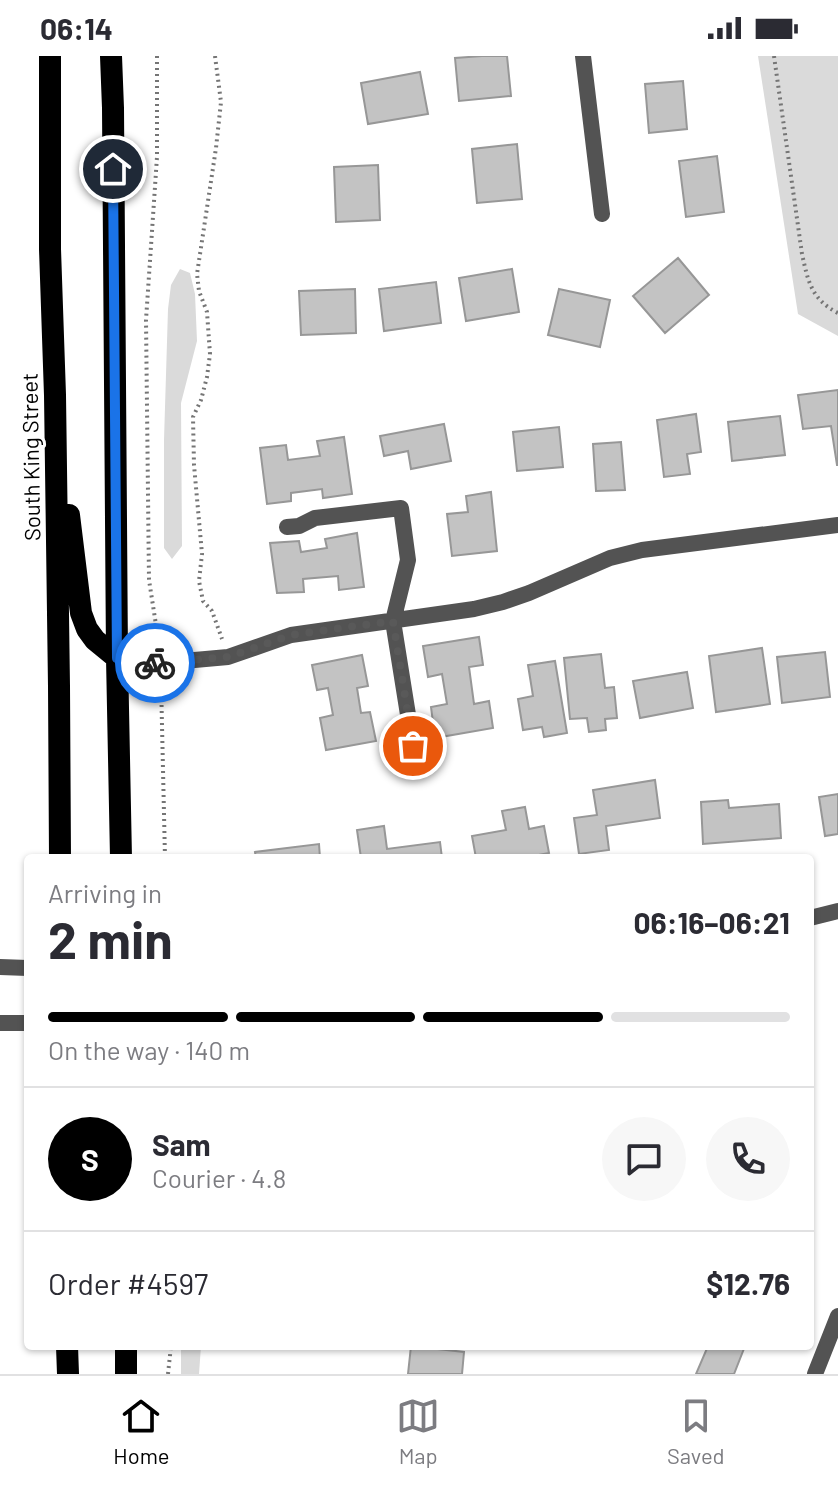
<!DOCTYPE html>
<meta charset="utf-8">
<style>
:root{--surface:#fff;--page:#f7f7f7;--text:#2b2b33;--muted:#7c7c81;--line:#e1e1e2;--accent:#000}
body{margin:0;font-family:Barlow,sans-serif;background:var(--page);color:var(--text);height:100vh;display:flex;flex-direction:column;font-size:30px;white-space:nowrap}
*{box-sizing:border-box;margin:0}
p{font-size:26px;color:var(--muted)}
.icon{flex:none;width:44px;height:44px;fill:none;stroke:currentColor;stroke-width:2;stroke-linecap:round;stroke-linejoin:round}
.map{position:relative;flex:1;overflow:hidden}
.details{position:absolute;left:24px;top:798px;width:790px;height:496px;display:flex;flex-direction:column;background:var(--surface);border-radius:8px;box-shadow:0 2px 6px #0004}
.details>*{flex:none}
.pin{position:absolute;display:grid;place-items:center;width:68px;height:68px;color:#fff;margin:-34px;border:4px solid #fff;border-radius:50%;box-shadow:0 2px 8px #0007}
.courier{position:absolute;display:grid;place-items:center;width:80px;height:80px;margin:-40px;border:6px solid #1a73e8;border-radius:50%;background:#fff;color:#222;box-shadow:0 2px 10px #0007}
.headline em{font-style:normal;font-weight:700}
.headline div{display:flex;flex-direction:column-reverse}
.headline{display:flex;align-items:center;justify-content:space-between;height:136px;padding:0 24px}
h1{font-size:52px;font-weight:700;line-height:60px}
.bar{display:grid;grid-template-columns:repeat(4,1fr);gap:12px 8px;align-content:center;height:96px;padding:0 24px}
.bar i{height:10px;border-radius:6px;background:var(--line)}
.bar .selected{background:var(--accent)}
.bar p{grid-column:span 4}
.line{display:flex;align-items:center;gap:20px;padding:0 24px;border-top:2px solid var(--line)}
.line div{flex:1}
.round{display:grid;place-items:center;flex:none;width:84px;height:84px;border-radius:42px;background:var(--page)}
.status{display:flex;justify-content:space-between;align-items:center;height:56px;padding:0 40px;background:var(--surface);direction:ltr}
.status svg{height:22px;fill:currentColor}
.menu{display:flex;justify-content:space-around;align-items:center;height:112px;border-top:2px solid var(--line);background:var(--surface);font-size:22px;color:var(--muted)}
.menu a{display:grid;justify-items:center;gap:4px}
.menu .selected{color:var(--accent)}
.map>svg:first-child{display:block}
.green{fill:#dadada}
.building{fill:#c3c3c3;stroke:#979797;stroke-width:2}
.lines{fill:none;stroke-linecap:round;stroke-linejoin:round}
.path{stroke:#757575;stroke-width:4;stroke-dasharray:2 4;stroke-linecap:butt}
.minor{stroke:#535353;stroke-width:16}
.trunk{stroke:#000;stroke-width:22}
.done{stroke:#595959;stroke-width:8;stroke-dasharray:0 14.4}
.route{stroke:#1a73e8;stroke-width:10}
.labels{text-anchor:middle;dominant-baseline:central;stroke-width:6;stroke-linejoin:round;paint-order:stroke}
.street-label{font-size:22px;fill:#000;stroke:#fff}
</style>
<div class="status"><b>06:14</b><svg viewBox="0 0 49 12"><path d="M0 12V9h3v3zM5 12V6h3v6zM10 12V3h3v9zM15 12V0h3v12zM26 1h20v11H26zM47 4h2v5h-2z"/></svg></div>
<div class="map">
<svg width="838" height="1318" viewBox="0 0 838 1318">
<rect width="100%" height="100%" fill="#fff"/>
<path class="green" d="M758 0H838V280L798 258Z
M180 213 190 217 195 238 197 285 181 347 182 490 172 503 164 492V384L168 253 171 229Z
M181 1290H201L199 1318H181Z"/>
<path class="building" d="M482 0H507L511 40 459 45 455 2Z
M420 16 428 58 368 68 361 27Z
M683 25 687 73 649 77 645 28Z
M517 88 522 143 477 147 472 93Z
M717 100 724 156 686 161 679 105Z
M378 109 380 164 336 166 334 111Z
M678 202 709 239 665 277 633 240Z
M512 213 519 256 466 265 459 222Z
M436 226 441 267 384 275 379 233Z
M355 233 356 277 301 279 299 235Z
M559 233 610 244 600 291 548 279Z
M838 334V409H837L831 370 803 373 798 339Z
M696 358 701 396 687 398 690 418 664 421 657 364Z
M780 360 785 399 732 405 728 366Z
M444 368 451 405 411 413 408 395 384 400 380 380Z
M559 371 563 411 517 415 513 376Z
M344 381 352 438 323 442 322 433 291 437V445L267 448 260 392 286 389 288 404 320 400 317 385Z
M621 386 625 434 596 435 593 388Z
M491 436 497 495 452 500 447 458 468 456 466 440Z
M357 477 364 531 339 534 338 520 303 523 304 536 277 537 270 487 299 485 301 496 327 492 325 483Z
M479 581 483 609 469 611 474 648 489 645 493 672 435 682 431 651 447 648 442 618 428 621 423 590Z
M762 592 770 648 716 656 709 600Z
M825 596 830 641 782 647 777 601Z
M601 598 605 632 614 631 617 662 605 663 606 674 589 676 587 662 570 663 564 602Z
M362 599 368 630 357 632 361 657 370 656 376 685 326 694 320 662 333 659 328 632 317 634 312 609Z
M555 605 567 677 544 681 542 671 523 674 518 643 533 640 528 609Z
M687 616 693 652 640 662 633 625Z
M655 724 660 762 606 770 609 794 579 798 574 762 597 759 593 734Z
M838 738V778L825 780 819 741Z
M728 744 729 752 779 748 781 782 703 788 701 746Z
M525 751 529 773 544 770 549 797 523 802H476L472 780 506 774 502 755Z
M384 770 387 793 440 786 442 802H361L357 774Z
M319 788 320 802H256L255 796Z
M411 1290 464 1296 462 1318H408Z
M708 1290H745L734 1318H696Z"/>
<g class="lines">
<path class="path" d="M157 0V101L146 264 149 524 159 588
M215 0 221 46 216 92 197 218 199 235 207 256 210 298 207 321 201 344 193 361 194 409 202 498 199 525 203 545 212 555 222 583
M774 0 802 198C808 225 811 243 838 257
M161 625 165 802
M168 1318 171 1290"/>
<path class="minor" d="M583 0 602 158
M287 471 299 470 315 462 401 452 408 504 393 565 413 690
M117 602 161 607 228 601 291 579 474 553 503 546 529 537 610 502 642 494 838 469
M810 862 838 855
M0 911 28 912
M0 967H28
M815 1318 838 1260"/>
<path class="trunk" d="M50 0V193L55 339 59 630 60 802
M111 0 113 52 117 602 121 802
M69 459 81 557 87 573 95 584 117 602
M67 1290 68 1318
M126 1290V1318"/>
</g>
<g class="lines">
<path class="done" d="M155 607 228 601 291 579 393 565 413 690"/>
<path class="route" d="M113 113 117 602 155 607"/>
</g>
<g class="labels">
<g class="street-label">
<text transform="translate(30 401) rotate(-91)">South King Street</text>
</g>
</g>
</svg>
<div class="pin" style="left:413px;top:690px;background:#ea580c"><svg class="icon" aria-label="bag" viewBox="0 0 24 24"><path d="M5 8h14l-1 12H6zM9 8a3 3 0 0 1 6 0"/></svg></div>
<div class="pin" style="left:113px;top:113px;background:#1f2937"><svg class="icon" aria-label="home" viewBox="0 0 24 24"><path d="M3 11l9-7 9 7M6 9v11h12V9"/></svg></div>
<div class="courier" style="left:155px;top:607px"><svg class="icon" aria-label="bike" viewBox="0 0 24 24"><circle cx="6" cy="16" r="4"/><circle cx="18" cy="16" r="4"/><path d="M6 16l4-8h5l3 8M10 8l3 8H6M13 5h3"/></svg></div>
<section class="details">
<div class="headline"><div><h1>2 min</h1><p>Arriving in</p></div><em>06:16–06:21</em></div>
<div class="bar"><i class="selected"></i><i class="selected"></i><i class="selected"></i><i></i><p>On the way · 140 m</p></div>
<div class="line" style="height:144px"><b class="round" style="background:var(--accent);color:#fff">S</b><div><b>Sam</b><p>Courier · 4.8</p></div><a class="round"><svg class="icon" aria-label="chat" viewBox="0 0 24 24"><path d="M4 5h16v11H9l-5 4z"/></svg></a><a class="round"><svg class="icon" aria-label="phone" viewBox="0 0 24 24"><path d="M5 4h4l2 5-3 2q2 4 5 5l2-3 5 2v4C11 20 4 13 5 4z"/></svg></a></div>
<div class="line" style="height:104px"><div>Order #4597</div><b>$12.76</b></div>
</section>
</div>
<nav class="menu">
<a class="selected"><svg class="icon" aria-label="home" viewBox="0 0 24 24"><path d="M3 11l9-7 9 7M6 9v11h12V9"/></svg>Home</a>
<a><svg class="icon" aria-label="map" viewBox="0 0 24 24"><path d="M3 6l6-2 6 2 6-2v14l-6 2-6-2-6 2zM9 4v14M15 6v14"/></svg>Map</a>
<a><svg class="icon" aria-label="saved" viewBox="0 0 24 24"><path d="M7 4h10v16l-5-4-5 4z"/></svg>Saved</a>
</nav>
